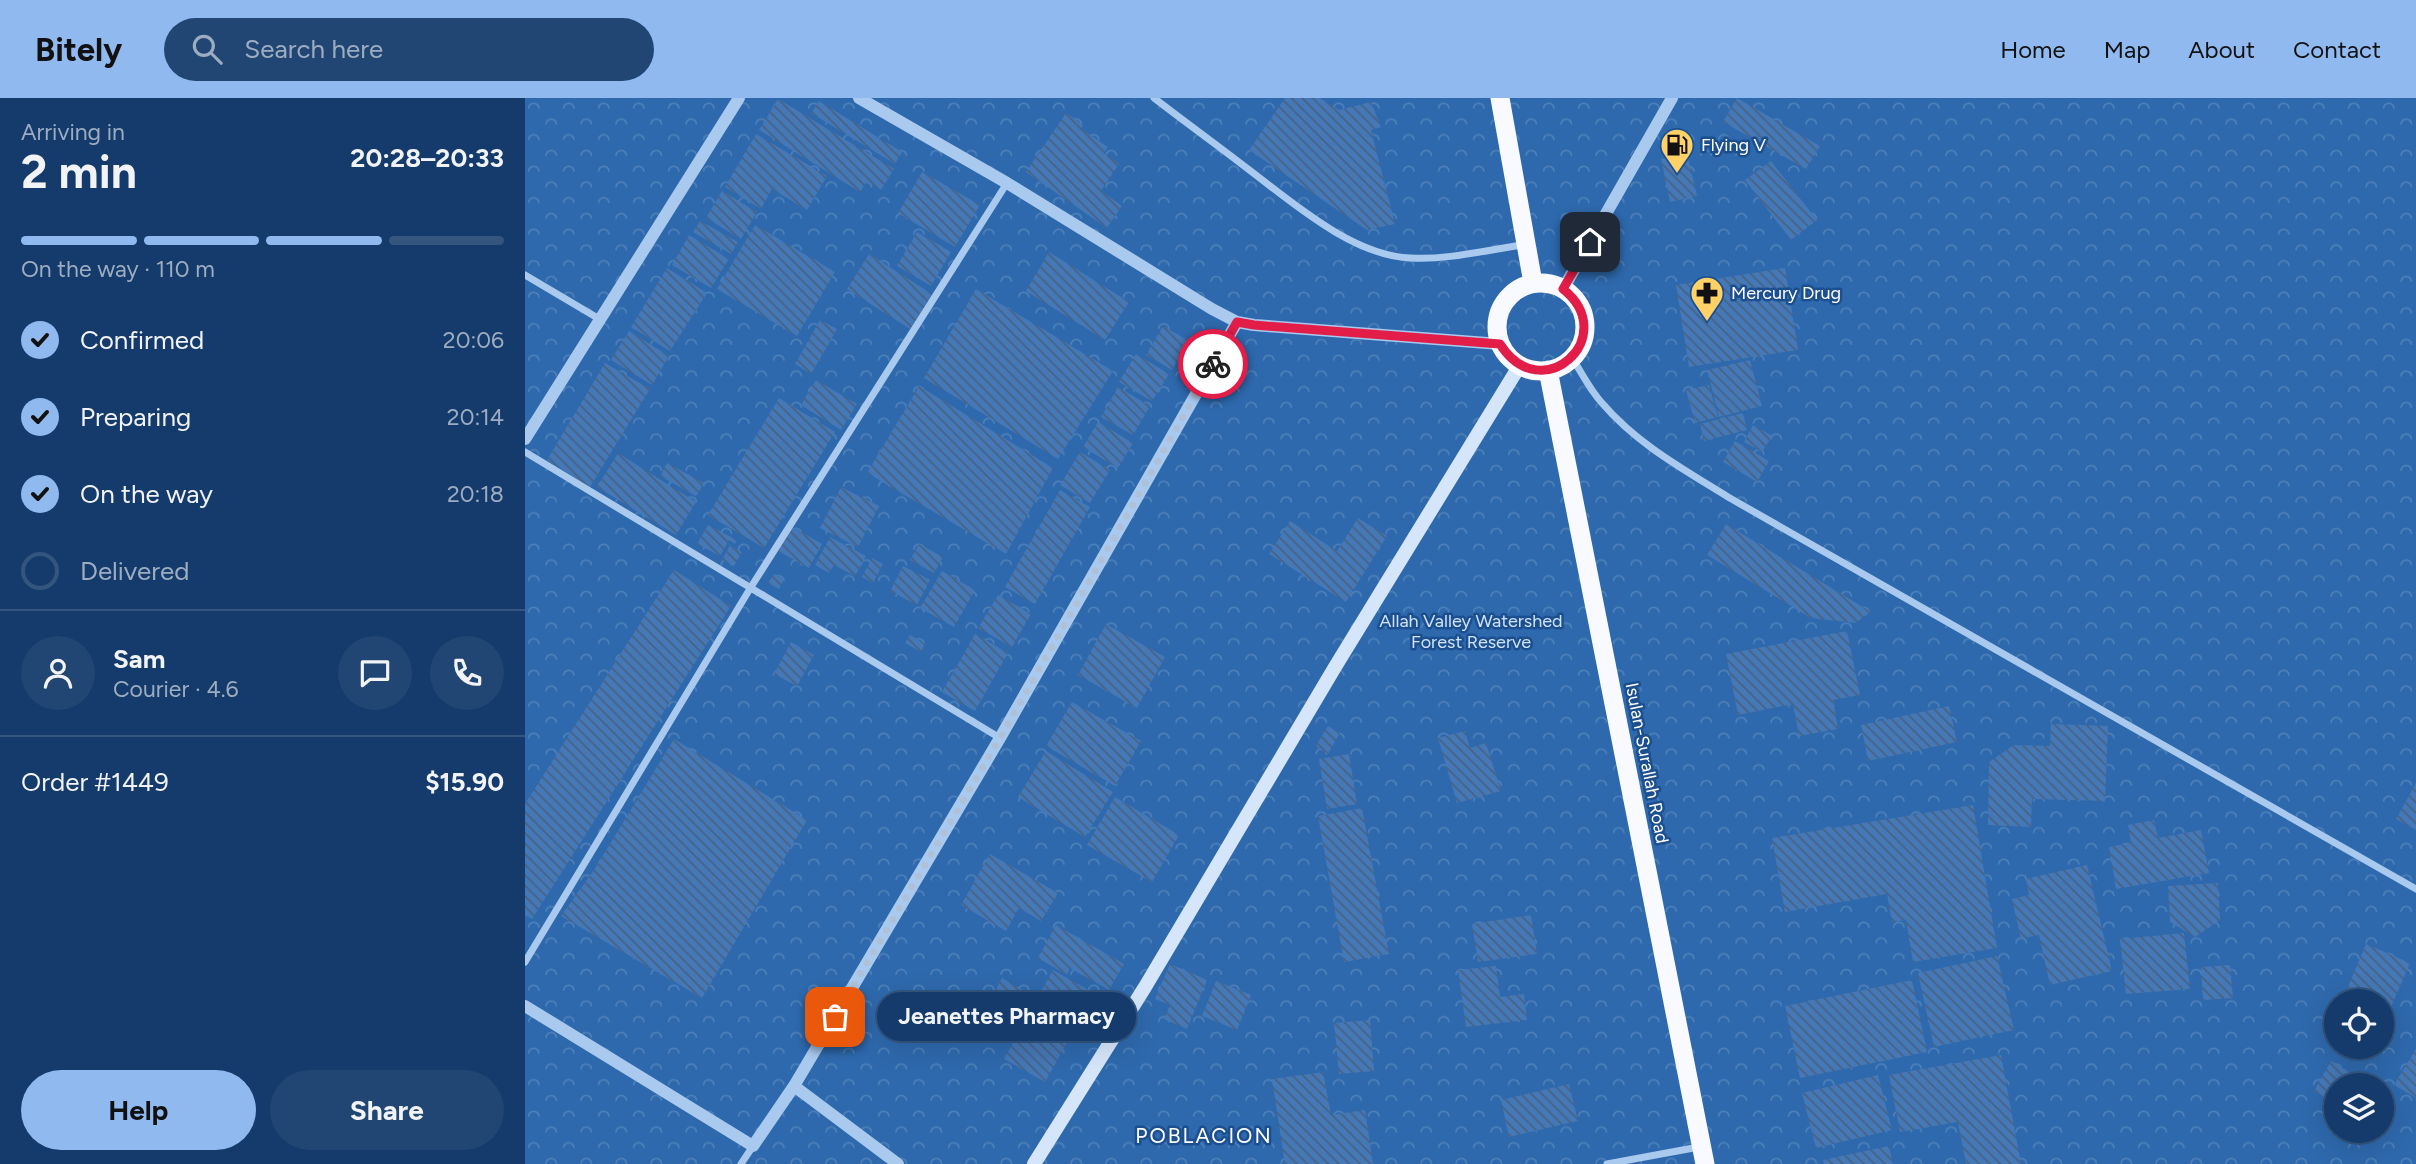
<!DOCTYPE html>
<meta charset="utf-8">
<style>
:root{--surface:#143b6b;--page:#214673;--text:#f1f3f6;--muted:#9dadc1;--line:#33557e;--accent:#90b9f0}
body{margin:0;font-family:Figtree,sans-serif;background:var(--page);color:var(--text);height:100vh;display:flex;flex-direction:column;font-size:26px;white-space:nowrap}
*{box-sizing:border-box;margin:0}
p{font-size:23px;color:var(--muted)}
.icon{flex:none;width:38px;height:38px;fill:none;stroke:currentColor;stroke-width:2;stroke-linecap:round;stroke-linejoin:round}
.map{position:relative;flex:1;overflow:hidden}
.details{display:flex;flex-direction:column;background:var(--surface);width:525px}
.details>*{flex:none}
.buttons{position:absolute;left:1799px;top:891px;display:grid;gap:14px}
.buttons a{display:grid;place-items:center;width:70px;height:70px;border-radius:50%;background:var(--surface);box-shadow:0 7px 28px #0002,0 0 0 2px var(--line);font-size:35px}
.pin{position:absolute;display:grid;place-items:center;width:60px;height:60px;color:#fff;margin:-30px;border-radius:14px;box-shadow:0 4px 10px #0006}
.courier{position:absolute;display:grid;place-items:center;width:70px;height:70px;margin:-35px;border:5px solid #e11d48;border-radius:50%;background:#fff;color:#222;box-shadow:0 2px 9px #0007}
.bubble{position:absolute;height:49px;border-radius:24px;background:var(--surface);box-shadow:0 7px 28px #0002,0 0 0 2px var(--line);font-size:23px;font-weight:700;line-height:49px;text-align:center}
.headline em{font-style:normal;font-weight:700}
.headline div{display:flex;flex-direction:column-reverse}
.headline{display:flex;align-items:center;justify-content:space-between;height:119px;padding:0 21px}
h1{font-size:46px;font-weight:700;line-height:52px}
.bar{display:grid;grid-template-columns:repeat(4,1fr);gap:10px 7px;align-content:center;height:84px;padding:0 21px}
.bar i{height:9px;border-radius:5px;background:var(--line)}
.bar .current{background:var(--accent)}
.bar p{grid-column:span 4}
.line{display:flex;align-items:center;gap:18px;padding:0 21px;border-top:2px solid var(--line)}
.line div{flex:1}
.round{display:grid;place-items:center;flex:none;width:74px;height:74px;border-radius:37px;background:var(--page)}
ol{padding:0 21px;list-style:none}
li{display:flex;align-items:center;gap:21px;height:77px}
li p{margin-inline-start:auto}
li .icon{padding:7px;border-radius:50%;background:var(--accent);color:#111;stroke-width:4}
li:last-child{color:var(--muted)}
li i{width:38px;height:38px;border:4px solid var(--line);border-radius:50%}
.action{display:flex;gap:14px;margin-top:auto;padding:14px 21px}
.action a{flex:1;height:80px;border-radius:42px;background:var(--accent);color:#111;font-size:28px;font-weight:700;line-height:80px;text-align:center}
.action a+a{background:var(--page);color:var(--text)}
header{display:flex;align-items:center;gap:42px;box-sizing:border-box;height:98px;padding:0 35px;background:var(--accent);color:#111}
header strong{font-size:33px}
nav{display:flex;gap:38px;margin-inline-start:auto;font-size:24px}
.search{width:490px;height:63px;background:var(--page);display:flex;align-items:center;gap:18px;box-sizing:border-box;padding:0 24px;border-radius:38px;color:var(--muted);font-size:26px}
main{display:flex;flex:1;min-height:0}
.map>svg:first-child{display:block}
.forest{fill:url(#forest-crowns);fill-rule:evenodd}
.building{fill:url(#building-back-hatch)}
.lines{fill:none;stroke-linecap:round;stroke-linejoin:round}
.minor{stroke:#a9c9ee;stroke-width:7}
.tertiary{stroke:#a9c9ee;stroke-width:12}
.secondary{stroke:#d6e6fa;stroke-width:14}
.trunk{stroke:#f8faff;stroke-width:19}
.done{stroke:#afc1d8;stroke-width:7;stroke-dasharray:0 12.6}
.route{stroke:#e11d48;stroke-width:9}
.labels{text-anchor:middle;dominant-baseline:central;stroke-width:5;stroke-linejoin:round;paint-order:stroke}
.poi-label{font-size:18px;fill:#fff;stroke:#1b4f8f;text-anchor:start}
.park-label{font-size:18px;fill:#cfe3fa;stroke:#1b4f8f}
.street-label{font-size:18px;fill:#fff;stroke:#1b4f8f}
.quarter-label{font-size:21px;letter-spacing:2px;fill:#fff;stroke:#1b4f8f}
</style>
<header>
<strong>Bitely</strong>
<div class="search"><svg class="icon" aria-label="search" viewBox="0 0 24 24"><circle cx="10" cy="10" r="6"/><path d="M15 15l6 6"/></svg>Search here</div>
<nav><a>Home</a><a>Map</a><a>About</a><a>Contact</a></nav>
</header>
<main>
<section class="details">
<div class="headline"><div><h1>2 min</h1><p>Arriving in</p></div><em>20:28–20:33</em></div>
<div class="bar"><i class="current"></i><i class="current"></i><i class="current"></i><i></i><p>On the way · 110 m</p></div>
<ol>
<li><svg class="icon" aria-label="check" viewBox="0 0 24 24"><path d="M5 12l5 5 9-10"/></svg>Confirmed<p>20:06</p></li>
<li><svg class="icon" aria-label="check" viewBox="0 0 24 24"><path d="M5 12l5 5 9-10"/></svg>Preparing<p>20:14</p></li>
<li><svg class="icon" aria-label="check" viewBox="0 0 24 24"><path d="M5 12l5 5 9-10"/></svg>On the way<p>20:18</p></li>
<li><i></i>Delivered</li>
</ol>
<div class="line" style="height:126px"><a class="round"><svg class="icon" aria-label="person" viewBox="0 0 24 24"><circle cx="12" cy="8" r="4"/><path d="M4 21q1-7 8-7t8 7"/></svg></a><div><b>Sam</b><p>Courier · 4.6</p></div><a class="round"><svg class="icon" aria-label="chat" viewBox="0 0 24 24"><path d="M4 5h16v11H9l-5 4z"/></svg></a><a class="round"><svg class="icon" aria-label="phone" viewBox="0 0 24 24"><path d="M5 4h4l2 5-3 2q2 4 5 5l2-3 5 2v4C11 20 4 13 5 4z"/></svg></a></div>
<div class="line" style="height:91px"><div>Order #1449</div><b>$15.90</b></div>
<div class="action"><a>Help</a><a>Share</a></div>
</section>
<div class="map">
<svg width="1891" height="1066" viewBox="0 0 1891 1066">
<defs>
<pattern id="forest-crowns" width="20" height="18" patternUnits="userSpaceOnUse" patternTransform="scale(1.75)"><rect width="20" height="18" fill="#2e69ad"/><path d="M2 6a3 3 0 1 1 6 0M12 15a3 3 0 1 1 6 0" fill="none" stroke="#4d80b9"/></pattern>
<pattern id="building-back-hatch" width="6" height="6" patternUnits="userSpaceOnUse" patternTransform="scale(1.75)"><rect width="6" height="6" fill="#4478b7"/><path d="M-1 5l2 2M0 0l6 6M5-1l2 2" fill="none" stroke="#486282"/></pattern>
</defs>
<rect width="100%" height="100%" fill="#1b4f8f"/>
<path class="forest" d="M0 0H1891V1066H0ZM1811 903H1857V948H1811ZM1811 987H1857V1032H1811Z"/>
<path class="building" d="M760 0H795L814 12 846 4 856 29 846 32 870 126 842 132 724 52Z
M1212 0 1295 48 1281 71 1198 24Z
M253 1 369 71 356 92 342 83 335 94 234 32Z
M294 3 377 54 370 66 286 15Z
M541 15 558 27 556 31 583 49 579 55 594 66 576 93 597 108 582 130 501 74Z
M231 36 302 78 282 112 247 91 236 111 200 89Z
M1162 55 1172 98 1145 104 1136 61Z
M1246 63 1292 122 1266 142 1220 82Z
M397 74 455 107 430 149 373 115Z
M197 93 232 114 216 141 181 120Z
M175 123 213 144 206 156 168 134Z
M230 127 310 174 272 238 192 191Z
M392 134 426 154 406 188 372 168Z
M164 137 204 161 186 190 147 167Z
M524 154 604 204 580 242 501 193Z
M344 156 407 196 385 231 322 191Z
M142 170 182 195 145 253 106 229Z
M1260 170 1273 252 1164 269 1151 187Z
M451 191 588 273 533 361 399 280Z
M295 222 312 231 286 276 270 266Z
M638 228 664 243 647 272 621 257Z
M104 233 144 258 127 287 86 262Z
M611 256 644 276 627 303 594 284Z
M1225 262 1237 308 1194 319 1182 272Z
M80 265 125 291 65 389 22 362Z
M291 282 332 306 316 332 276 307Z
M1184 287 1193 319 1170 325 1161 292Z
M394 288 528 370 481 456 342 375Z
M593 289 625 308 608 337 576 319Z
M254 300 310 334 239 450 183 417Z
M1218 315 1222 332 1179 343 1175 326Z
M573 324 608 345 593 370 558 349Z
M1228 327 1247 338 1237 354 1219 344Z
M1210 343 1244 363 1232 384 1198 364Z
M555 354 585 372 565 405 535 387Z
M93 355 171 404 151 437 72 389Z
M142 365 179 385 171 398 135 378Z
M316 389 354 408 333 449 295 430Z
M535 392 565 409 510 506 480 489Z
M833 420 862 438 821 504 744 456 765 423 812 453Z
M1201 426 1346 514 1330 525 1286 520 1182 457Z
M183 427 212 442 210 446 204 442 195 458 172 446Z
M266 428 297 446 284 470 253 453Z
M305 439 341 458 330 478 309 467 304 475 290 467Z
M394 446 418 459 409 475 385 462Z
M205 447 217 454 209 468 197 462Z
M347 460 358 466 348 485 337 479Z
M378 468 405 482 392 507 365 493Z
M149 472 206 508 7 821 0 817V706Z
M417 473 450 492 429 529 395 510Z
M249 476 259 481 254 491 243 485Z
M473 497 506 516 487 549 453 530Z
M581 526 640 559 612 610 553 577Z
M1322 533 1335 597 1308 602 1313 631 1274 638 1268 606 1213 617 1201 556Z
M450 536 483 555 450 613 417 594Z
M385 537 400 546 396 554 380 545Z
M266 544 289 557 272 588 249 576Z
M547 604 616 643 590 688 521 648Z
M1424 608 1432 644 1343 663 1336 627Z
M1526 626 1583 628 1580 703 1507 701 1506 729 1463 727 1464 664 1489 647 1525 648Z
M803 628 815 635 803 656 791 648Z
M940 633 945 650 961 645 976 693 932 705 913 640Z
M149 641 282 722 177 900 36 818 69 772Z
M521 653 588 694 560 739 493 699Z
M824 656 832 706 802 711 794 661Z
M1891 685V732L1871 721Z
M590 699 654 737 627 784 562 747Z
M1448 707 1472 850 1388 864 1381 822 1367 824 1362 796 1260 814 1247 740Z
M837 710 864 856 819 864 793 718Z
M1629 722 1633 740 1676 732 1684 775 1591 791 1584 749 1606 745 1603 727Z
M465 756 533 795 516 823 494 810 481 833 436 807Z
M1562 767 1587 873 1525 887 1514 837 1496 841 1487 801 1504 797 1501 781Z
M1693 785 1695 822 1670 839 1645 824 1643 788Z
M1006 817 1012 856 953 864 947 826Z
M531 827 599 866 584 892 545 870 542 877 513 860Z
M1659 835 1665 891 1601 896 1595 841Z
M1841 846 1885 865 1859 925 1857 924V903H1817Z
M1472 858 1489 932 1409 949 1393 875Z
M645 866 682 882 662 931 639 921 645 907 630 901Z
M1705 867 1708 900 1678 902 1676 869Z
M971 868 975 899 999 896 1002 922 941 929 933 872Z
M528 872 569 895 556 920 514 897Z
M477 880 506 897 483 938 454 922Z
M1387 882 1402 954 1275 980 1260 908Z
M691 883 726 897 712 932 677 918Z
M512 900 554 923 520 984 479 961Z
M845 922 849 973 814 976 809 925Z
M1891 951V1000L1869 987Z
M1476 957 1496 1066H1441L1433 1024 1375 1034 1364 977Z
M1806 963 1828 976 1821 987H1811L1810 1005 1789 993Z
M798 974 806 1017 840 1012 848 1066H760L747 981Z
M1353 977 1367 1032 1291 1050 1277 995Z
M1044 986 1053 1023 984 1039 976 1002Z
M1364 1048 1368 1066H1299L1298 1062Z"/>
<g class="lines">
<path class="minor" d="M629 0C660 24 692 47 723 71 768 105 828 158 886 160 923 162 961 152 998 147
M0 177 76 222
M1047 260C1057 275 1065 292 1077 305 1112 346 1158 371 1203 399L1891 791
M0 354 475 640
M0 864 226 489 482 85
M216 1066 228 1048
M1082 1066 1174 1049"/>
<path class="tertiary" d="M334 0 482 85 687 211 712 224 729 227 975 246
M1038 191 1147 0
M0 341 214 0
M0 908 228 1048 269 988 475 640 712 224
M269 988 373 1066"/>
<path class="secondary" d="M509 1066 620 889 810 569 995 267"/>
<path class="trunk" d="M975 0 1008 185
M972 229a44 44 0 1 1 88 0a44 44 0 1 1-88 0Z
M1023 272 1180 1066"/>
</g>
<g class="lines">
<path class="done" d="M310 919 475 640 688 266"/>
<path class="route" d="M688 266 712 224 729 227 975 246C1017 312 1097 238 1038 191L1065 144"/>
</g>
<defs>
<symbol id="fuel-pin" viewBox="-11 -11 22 30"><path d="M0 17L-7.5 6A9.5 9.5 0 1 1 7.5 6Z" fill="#ffd166" stroke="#1b4f8f"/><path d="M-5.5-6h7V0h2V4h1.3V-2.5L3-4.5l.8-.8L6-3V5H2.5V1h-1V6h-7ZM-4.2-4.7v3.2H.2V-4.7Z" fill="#111"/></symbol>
<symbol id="pharmacy-pin" viewBox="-11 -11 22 30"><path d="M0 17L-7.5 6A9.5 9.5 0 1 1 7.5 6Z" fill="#ffd166" stroke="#1b4f8f"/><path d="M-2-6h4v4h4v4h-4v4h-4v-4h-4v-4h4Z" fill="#111"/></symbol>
</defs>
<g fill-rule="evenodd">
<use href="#fuel-pin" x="1133" y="28" width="38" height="52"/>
<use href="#pharmacy-pin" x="1163" y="176" width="38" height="52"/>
</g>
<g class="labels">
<g class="poi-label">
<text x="1176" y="47">Flying V</text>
<text x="1206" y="195">Mercury Drug</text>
</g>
<g class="park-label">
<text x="946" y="523">Allah Valley Watershed<tspan x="946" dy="21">Forest Reserve</tspan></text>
</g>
<g class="street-label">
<text transform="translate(1122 665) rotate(79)">Isulan-Surallah Road</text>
</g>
<g class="quarter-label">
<text x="679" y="1037">POBLACION</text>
</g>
</g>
</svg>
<div class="buttons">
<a><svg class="icon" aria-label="locate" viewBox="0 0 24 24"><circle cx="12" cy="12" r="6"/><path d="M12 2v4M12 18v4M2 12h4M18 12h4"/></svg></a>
<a><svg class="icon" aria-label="layers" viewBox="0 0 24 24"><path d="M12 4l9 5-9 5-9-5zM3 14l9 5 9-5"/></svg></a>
</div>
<div class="pin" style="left:310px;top:919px;background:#ea580c"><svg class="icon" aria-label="bag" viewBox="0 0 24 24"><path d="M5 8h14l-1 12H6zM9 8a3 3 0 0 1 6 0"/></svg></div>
<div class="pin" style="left:1065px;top:144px;background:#1f2937"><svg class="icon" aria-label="home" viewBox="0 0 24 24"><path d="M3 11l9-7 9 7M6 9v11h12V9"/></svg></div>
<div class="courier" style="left:688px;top:266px"><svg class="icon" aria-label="bike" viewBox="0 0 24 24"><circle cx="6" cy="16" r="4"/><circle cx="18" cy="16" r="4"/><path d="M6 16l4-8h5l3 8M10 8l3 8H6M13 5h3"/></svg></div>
<div class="bubble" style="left:352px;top:894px;width:259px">Jeanettes Pharmacy</div>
</div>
</main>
